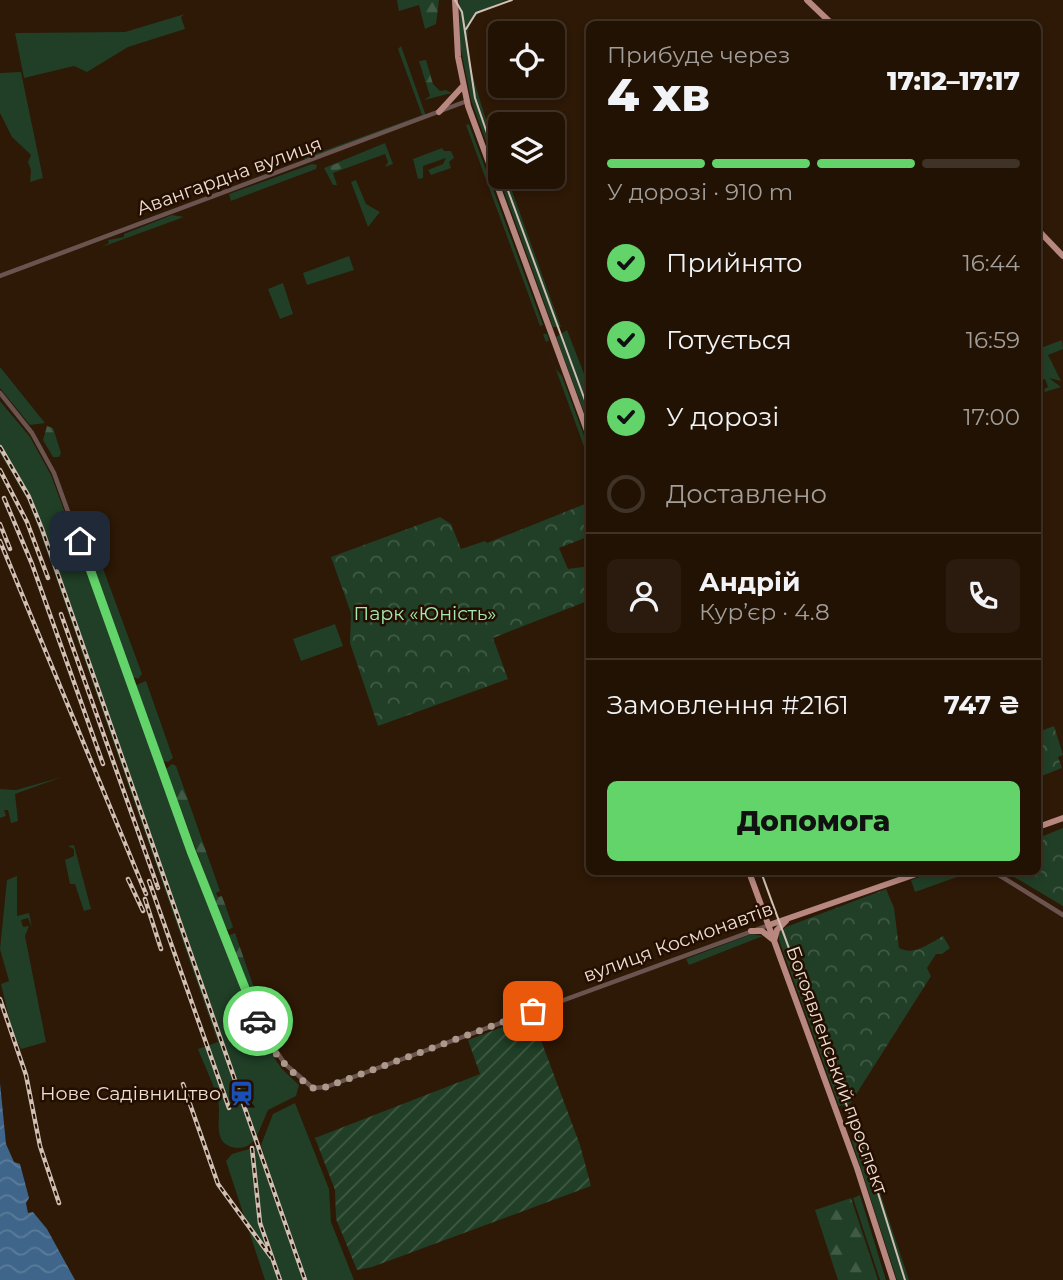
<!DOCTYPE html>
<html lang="uk">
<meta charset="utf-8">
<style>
:root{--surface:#221204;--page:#2a1b0e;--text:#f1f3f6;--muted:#a29e9a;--line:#3f3226;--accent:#62d469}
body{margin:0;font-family:Montserrat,sans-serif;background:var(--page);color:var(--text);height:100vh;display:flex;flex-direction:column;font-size:26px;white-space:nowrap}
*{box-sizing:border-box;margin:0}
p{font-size:23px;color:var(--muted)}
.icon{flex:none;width:38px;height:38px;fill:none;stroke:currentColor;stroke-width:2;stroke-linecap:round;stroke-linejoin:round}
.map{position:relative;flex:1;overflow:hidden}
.sheet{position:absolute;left:586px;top:21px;width:455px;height:854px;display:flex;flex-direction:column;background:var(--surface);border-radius:10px;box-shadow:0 4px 10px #0003,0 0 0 2px var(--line)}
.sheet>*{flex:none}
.tools{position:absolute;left:488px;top:21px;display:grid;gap:14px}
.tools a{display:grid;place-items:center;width:77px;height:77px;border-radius:10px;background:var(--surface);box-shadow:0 4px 10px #0003,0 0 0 2px var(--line);font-size:35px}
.pin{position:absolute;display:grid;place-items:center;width:60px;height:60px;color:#fff;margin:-30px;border-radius:14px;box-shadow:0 4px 10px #0006}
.courier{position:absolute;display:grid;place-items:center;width:70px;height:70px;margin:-35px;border:5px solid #62d469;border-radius:50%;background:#fff;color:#222;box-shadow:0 2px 9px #0007}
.overview em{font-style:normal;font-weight:800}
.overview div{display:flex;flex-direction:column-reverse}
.overview{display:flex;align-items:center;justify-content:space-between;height:119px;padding:0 21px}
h1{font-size:46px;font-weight:800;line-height:52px}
.bar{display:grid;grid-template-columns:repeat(4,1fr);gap:10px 7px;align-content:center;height:84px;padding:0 21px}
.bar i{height:9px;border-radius:5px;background:var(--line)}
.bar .selected{background:var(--accent)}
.bar p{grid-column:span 4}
.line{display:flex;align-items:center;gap:18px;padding:0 21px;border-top:2px solid var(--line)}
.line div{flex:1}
.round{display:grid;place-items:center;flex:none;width:74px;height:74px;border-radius:10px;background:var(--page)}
ol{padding:0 21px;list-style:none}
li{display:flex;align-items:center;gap:21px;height:77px}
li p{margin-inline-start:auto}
li .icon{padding:7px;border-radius:50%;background:var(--accent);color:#111;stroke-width:4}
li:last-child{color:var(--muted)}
li i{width:38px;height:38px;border:4px solid var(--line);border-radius:50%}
.primary-button{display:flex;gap:14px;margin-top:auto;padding:14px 21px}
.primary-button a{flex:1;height:80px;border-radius:10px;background:var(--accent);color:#111;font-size:28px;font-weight:800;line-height:80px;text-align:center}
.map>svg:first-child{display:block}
.grass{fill:#203f26}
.forest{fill:url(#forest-firs)}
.park{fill:url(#park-crowns)}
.garden{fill:url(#garden-furrows)}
.water{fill:url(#water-waves)}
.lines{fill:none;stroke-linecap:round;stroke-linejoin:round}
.minor{stroke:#6b534f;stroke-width:4.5}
.major{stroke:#b88780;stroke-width:6}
.tram{stroke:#d0bfb3;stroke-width:2}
.rail-casing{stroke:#d0bfb3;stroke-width:4.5}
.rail{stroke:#240e00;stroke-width:2;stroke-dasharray:5;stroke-linecap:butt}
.done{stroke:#ab998b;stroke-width:7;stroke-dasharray:0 12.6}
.route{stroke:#62d469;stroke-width:9}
.labels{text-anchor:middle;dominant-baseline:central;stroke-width:5;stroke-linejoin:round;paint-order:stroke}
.street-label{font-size:19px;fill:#eeded3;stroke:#240e00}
.park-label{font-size:19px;fill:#a5e8b0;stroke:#240e00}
.poi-label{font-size:19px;fill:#eeded3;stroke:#240e00;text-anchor:end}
</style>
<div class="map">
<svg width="1063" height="1280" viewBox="0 0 1063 1280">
<defs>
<pattern id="forest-firs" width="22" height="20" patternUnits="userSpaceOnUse" patternTransform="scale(1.75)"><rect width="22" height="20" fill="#203f26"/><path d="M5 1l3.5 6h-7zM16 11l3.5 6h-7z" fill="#415a45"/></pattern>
<pattern id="park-crowns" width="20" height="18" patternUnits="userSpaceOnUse" patternTransform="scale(1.75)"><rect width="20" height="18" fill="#203f26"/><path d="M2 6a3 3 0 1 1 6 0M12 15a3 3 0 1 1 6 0" fill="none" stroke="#415a45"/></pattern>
<pattern id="garden-furrows" width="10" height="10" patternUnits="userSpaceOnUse" patternTransform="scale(1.75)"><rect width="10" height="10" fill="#203f26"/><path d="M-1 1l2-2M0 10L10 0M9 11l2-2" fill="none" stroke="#415a45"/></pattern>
<pattern id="water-waves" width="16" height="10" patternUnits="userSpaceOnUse" patternTransform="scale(1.75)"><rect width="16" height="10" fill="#3f668a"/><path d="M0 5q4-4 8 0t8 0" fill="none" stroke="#5b7b9a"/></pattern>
</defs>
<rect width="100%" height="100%" fill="#2e1806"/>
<path class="grass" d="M459 0H506C496 5 479 10 473 19 451 47 500 140 500 177H507L561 327H553L471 100 460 45Z
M185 14 181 17 185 29 128 47 87 72 74 66 24 78 15 33 125 32Z
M401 46 426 116 306 161 304 158 422 115 398 49Z
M21 72 43 178 30 182 31 170 28 162 31 155 12 137 0 113V73Z
M469 124 543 325 540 326 466 125Z
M385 143 393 164 385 167 388 162 385 154 333 173 337 185H333L324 168Z
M442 148 444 151H451L454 158 449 162 451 168 431 175 428 170 443 164 446 158 423 166V178L418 179 413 159Z
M312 164 317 165 316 169 231 201 229 194Z
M356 180 366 204 380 212 368 227 351 182Z
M172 215 184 217 102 247 109 243 108 240 124 237V234Z
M349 256 354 270 307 285 303 273Z
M283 283 293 314 280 319 268 289Z
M567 330 590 389V428L556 337Z
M543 334H547L549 340 546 342 556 369 562 376 590 452V463Z
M1062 340 1063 349 1048 355 1061 381 1049 378 1061 387 1045 392 1044 389 1048 387 1045 379 1038 381V349Z
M0 367 45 423 30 425 0 388Z
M0 401 30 437 51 475 256 1032 282 1069 299 1085 296 1096 268 1110 257 1136 43 528 38 518 256 1138C251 1145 245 1148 237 1148 210 1145 222 1118 218 1101 214 1084 204 1065 198 1049L218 1042 39 529 27 499 0 453V448L32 504 0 445Z
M97 561 101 563 142 674 138 679 133 677 91 567Z
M335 624 343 646 301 661 293 639Z
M146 681 173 758 168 762 163 761 136 685Z
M62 777 15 794 18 821 11 823 8 810H4L6 816 0 818V789L16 790Z
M74 845 91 909 84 911 75 884H70L65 860 74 856V849L68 846Z
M934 872H971L915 892 911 880Z
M17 876V916L29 913 32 927 28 918 21 920 23 927 29 926 25 936 46 1042 21 1049 12 1031 1 984 9 981 0 949 7 880Z
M786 927 850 1104 839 1106 779 940V932Z
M752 934 763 936 689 965 686 959Z
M295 1103 329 1189 331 1222 354 1280H306L304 1276 305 1280H265L226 1161 232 1154 259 1146 275 1191 261 1145 273 1114Z
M859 1129 909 1280H897L852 1141Z
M860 1195 886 1280H880L853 1198Z"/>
<path class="forest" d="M397 0H439L436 24 425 29 419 5 399 11Z
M426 60 433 84 440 91 446 90 451 93 424 100 430 96 419 61Z
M383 146 386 151 332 172 330 167 333 165Z
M47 426 53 428 61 453 59 457H53L43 440Z
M172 764 176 766 220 891 216 893 218 897 222 896 233 927 229 930 225 928 166 769Z
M235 933 267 1025 264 1027 227 936Z
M851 1198 878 1280H838L815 1210Z"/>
<path class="park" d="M590 502V536L559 548 568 569 590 566V600L493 638 508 679 378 726 350 643 351 613 331 557 440 517 451 524 461 549 485 541 487 543Z
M1054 726 1063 755 1058 757 1062 768 1039 777 1038 732Z
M1063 828V906L1006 872H1038V838Z
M886 889 894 908 899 948C915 956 928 944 943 936L950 948 942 954H936L927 968 931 976 850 1104 786 927Z"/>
<path class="garden" d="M532 1016 580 1145 591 1186 372 1267 357 1270 336 1219 335 1190 315 1138 480 1074 468 1040Z"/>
<path class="water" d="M0 1083 6 1144 14 1162 20 1164 29 1198 26 1203 28 1213 33 1212 47 1229 75 1280H0Z"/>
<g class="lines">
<path class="minor" d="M0 276 467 101
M0 393 32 433 54 473 191 851 260 1027 285 1064 313 1088 326 1087 769 925
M994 872 1063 915"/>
<path class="major" d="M455 0 458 57 468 106 590 439
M807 0 832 24
M439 112 463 86
M1038 230 1063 256
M1038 827 1063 818
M749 872 857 1168 893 1280
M769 925 922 872
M751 931H762L772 939
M774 941 777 930 786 921"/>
<path class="tram" d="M455 0 462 12 475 98 500 171
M466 29 476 13 512 0
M503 177 590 414
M761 872 874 1180 905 1280"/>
<defs>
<path id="rail" d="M0 447 29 497 42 529 305 1280
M0 470 27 522 48 578
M4 498 32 564 103 764
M0 524 10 549
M0 541 146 894
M61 614 158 888
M128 879 143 911
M149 881 229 1108
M145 899 161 949
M0 999 26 1075 40 1146 59 1203
M183 1084 218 1184 271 1257
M252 1148 260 1223 280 1280"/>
</defs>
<use href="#rail" class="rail-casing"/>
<use href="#rail" class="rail"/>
</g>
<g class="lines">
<path class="done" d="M258 1021C268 1049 289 1072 313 1088L326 1087 533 1011"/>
<path class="route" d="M80 541 191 851 258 1021"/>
</g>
<defs>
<symbol id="station-bare" viewBox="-9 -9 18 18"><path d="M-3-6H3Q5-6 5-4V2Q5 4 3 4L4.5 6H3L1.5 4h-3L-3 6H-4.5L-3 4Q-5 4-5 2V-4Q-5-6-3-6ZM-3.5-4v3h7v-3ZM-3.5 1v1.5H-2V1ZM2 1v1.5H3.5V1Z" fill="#1a4fb4" stroke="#240e00" stroke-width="2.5" paint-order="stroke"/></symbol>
</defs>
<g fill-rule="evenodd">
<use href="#station-bare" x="224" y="1076" width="35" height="35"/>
</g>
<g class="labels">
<g class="street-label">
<text transform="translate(229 176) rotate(-20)">Авангардна вулиця</text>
<text transform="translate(678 942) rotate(-20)">вулиця Космонавтів</text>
<text transform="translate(837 1070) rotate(70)">Богоявленський проспект</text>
</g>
<g class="park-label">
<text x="425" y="613">Парк «Юність»</text>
</g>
<g class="poi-label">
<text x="221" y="1093">Нове Садівництво</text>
</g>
</g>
</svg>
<div class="tools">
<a><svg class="icon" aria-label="locate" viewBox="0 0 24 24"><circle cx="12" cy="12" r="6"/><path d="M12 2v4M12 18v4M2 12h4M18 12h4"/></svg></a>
<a><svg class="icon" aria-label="layers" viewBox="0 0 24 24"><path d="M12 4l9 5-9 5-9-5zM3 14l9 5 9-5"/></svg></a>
</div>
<div class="pin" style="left:533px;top:1011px;background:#ea580c"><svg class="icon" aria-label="bag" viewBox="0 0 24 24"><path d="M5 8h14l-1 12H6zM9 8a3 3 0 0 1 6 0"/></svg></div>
<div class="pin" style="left:80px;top:541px;background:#1f2937"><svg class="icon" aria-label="home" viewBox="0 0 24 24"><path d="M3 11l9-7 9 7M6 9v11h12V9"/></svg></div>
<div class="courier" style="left:258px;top:1021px"><svg class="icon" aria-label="car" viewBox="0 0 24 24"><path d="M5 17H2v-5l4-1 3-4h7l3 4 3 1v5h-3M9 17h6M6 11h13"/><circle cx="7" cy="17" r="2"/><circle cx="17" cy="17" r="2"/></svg></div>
<section class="sheet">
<div class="overview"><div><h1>4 хв</h1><p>Прибуде через</p></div><em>17:12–17:17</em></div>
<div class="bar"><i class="selected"></i><i class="selected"></i><i class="selected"></i><i></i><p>У дорозі · 910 m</p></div>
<ol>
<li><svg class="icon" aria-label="check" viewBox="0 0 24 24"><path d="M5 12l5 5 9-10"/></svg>Прийнято<p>16:44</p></li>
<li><svg class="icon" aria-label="check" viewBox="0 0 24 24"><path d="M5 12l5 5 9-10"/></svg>Готується<p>16:59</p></li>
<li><svg class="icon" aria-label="check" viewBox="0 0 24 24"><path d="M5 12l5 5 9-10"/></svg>У дорозі<p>17:00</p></li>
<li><i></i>Доставлено</li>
</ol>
<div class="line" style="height:126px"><a class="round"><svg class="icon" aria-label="person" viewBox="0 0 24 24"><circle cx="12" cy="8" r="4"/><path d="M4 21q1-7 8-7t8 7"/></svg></a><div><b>Андрій</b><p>Кур’єр · 4.8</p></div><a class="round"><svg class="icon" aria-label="phone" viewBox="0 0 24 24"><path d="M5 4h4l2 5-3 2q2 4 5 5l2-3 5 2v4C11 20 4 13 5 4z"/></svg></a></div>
<div class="line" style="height:91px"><div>Замовлення #2161</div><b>747 ₴</b></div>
<div class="primary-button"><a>Допомога</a></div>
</section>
</div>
